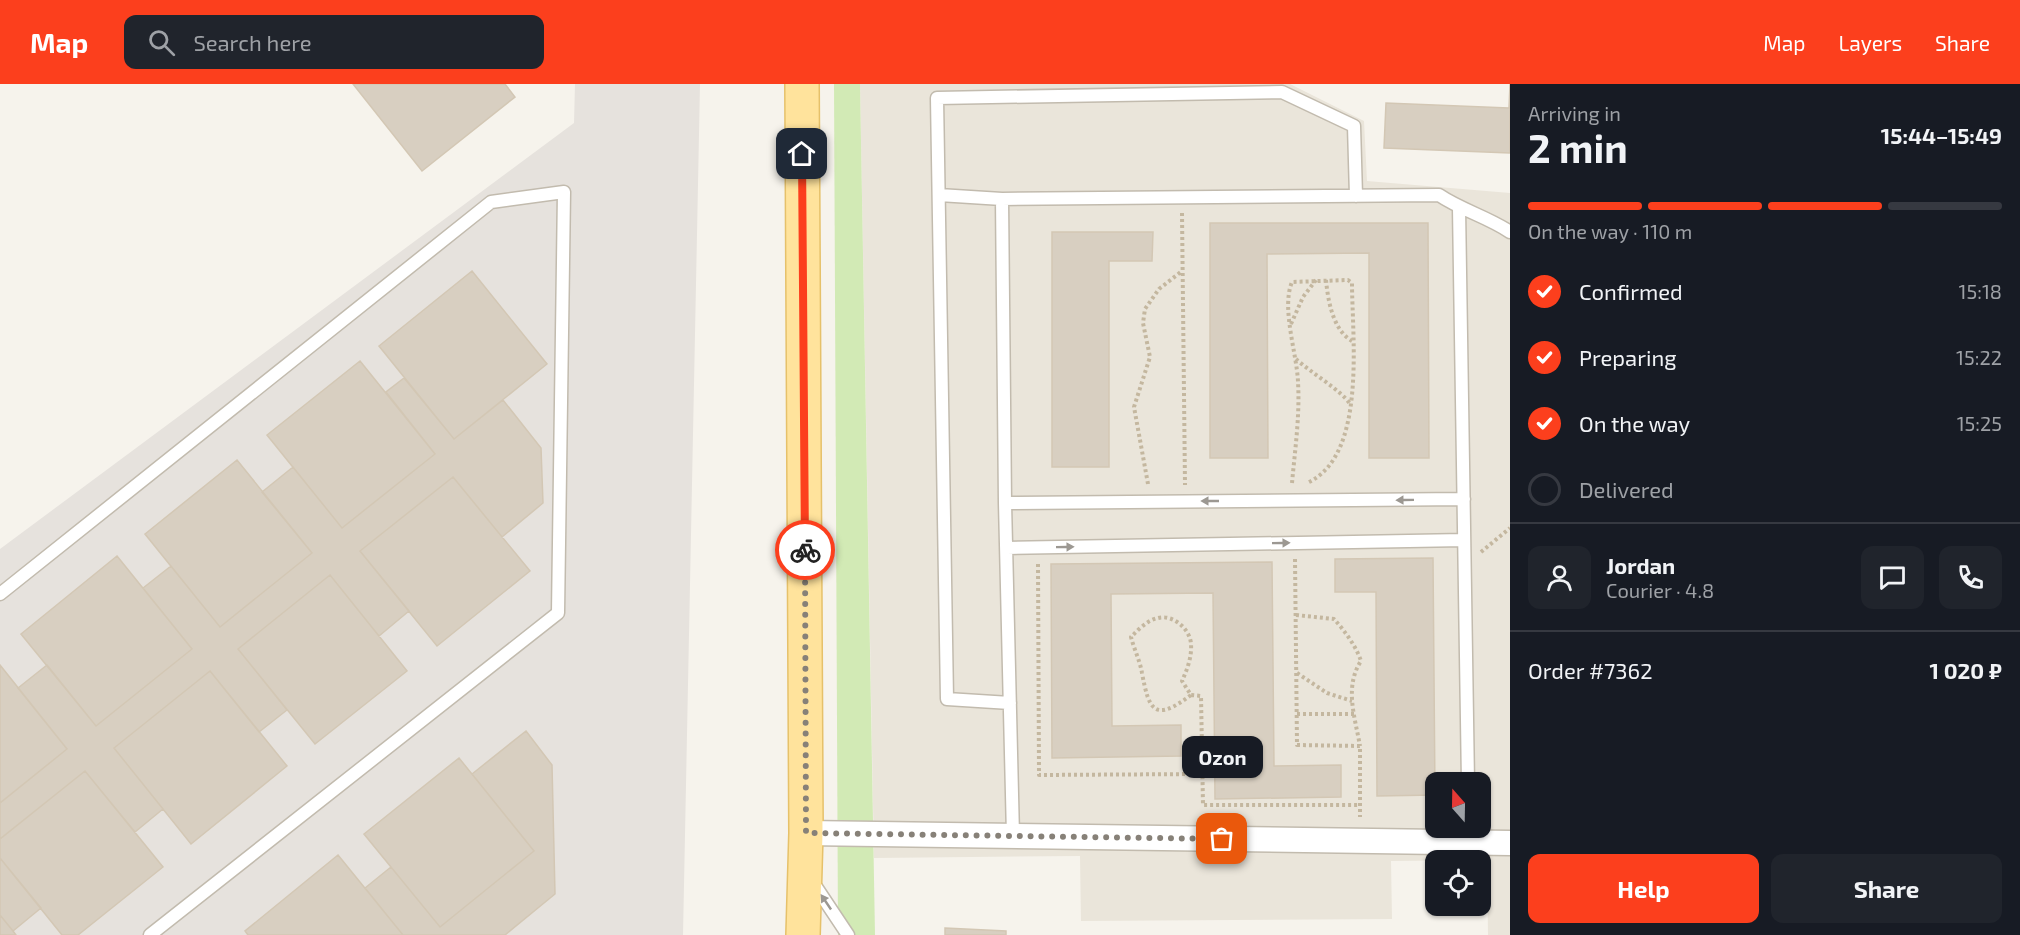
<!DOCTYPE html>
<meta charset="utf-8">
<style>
:root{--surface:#171b24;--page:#20242c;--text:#f1f3f6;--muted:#9ea1a6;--line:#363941;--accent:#fc3f1d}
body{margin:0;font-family:"Exo 2",sans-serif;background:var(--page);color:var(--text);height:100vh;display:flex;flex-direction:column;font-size:22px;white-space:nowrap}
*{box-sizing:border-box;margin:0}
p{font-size:20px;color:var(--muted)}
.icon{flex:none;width:33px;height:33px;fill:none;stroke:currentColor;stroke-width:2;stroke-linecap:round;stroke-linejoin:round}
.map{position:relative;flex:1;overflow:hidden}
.drawer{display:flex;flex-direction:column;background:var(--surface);width:510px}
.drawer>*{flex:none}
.needle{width:39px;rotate:340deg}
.controls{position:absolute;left:1425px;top:688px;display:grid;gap:12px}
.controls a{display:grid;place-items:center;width:66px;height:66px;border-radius:12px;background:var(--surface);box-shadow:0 2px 4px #0004;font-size:30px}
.pin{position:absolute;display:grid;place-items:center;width:51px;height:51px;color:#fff;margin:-26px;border-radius:12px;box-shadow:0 3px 9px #0006}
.courier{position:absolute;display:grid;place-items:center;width:60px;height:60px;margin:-30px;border:4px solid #fc3f1d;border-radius:50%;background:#fff;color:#222;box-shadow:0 2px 8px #0007}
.bubble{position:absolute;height:42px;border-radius:12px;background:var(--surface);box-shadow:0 2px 4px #0004;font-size:20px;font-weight:700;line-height:42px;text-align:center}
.overview em{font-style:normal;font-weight:700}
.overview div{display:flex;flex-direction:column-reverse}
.overview{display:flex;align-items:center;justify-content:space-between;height:102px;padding:0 18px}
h1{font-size:39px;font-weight:700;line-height:45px}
.bar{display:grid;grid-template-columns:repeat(4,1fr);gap:9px 6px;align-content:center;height:72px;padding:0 18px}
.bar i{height:8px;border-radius:4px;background:var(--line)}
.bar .on{background:var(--accent)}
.bar p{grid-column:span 4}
.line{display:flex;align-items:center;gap:15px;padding:0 18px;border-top:2px solid var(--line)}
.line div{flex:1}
.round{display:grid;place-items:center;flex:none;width:63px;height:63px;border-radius:12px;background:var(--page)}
ol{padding:0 18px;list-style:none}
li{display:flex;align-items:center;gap:18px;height:66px}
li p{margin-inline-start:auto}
li .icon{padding:6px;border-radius:50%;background:var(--accent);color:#fff;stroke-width:4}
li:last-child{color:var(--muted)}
li i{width:33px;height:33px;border:3px solid var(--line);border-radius:50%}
.button{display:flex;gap:12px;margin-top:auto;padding:12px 18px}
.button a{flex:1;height:69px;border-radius:12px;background:var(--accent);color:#fff;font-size:24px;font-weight:700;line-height:69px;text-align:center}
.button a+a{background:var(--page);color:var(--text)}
header{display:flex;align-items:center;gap:36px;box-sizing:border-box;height:84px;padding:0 30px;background:var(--accent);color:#fff}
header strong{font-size:28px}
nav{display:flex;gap:33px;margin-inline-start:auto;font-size:21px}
.search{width:420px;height:54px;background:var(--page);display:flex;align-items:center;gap:15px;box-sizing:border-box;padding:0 21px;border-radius:12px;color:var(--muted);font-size:22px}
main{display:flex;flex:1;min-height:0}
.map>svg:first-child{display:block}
.residential{fill:#eae5da;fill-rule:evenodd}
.industrial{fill:#e6e2dd}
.green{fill:#d2eab5}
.building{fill:#d8cfc1;stroke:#d3c7b4;stroke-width:1.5}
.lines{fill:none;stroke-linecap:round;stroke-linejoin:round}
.lane-casing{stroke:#c2bbae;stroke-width:15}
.street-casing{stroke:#c2bbae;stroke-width:27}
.primary-casing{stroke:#e6c16a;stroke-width:36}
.path{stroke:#c4b79f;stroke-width:4;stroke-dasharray:3 3;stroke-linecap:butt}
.lane{stroke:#fff;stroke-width:12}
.street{stroke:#fff;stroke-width:24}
.primary{stroke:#ffe39c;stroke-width:33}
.oneway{fill:#9c9892}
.done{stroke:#878178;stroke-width:6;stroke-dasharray:0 10.8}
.route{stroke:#fc3f1d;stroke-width:8}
</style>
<header>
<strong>Map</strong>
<div class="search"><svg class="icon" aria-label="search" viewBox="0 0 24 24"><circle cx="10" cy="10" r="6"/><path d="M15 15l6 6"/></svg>Search here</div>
<nav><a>Map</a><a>Layers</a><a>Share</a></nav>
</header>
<main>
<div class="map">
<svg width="1510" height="851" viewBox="0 0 1510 851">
<rect width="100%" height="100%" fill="#f6f3ec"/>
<path class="residential" d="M860 0H1290L1364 37 1367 97 1510 109V851H1488L1487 776 1391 777 1392 835 1081 837 1080 772 874 774ZM1436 699H1480V744H1436Z"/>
<path class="industrial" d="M575 0H700L683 851H0V465L574 39Z"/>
<path class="green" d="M834 0H860L875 851H838Z"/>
<path class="building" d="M353 0H505L515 13 422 87Z
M1510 0V69L1384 64 1386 19 1509 24Z
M1210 139H1428L1429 374H1369V169L1267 170 1268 374H1210Z
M1052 148H1153L1152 177H1109V383H1052Z
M472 187 547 280 454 355 379 262Z
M360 277 435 370 342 444 267 351Z
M404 294 454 355 503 316 541 364 543 419 502 453 453 393 360 467 409 527 379 552 330 491 238 565 287 626 259 648 210 587 114 664 163 725 135 748 85 687 0 755V719L67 665 18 604 47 581 96 642 192 565 143 504 171 482 220 543 312 469 262 408 293 383 342 444 435 370 386 308Z
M237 376 312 469 220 543 145 450Z
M453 393 530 487 437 562 360 467Z
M117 472 192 565 96 642 21 550Z
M1433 474 1435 711 1377 712 1376 508H1335V475Z
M1272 478 1274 682 1341 681V713L1215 715 1213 509 1111 510 1112 642 1181 641V672L1052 674 1051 480Z
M330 491 407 587 315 660 238 565Z
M0 581 67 665 0 719Z
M210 587 287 682 191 760 114 664Z
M526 647 552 681 555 810 505 851H403L365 804 391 783 440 843 534 767 472 690Z
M459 674 534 767 440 843 364 750Z
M85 687 163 783 78 851H62L0 774V755Z
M338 771 403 851H248L245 847Z
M0 774 41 824 13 847 0 831Z
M0 831 13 847 16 851H0Z
M945 844 1006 847V851H945Z"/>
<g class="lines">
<defs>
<path id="lane" d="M939 111 1002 115
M1459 124 1468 699
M1005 419 1464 415
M1007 464 1464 456
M0 510 491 118 564 108 558 529 150 851
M1010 619 947 615 937 14 1282 8 1354 42 1356 112
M1013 752 1005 419 1002 115 1439 111C1461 126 1488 133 1510 148
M812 797 848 851"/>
<path id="street" d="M806 749 1510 759"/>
<path id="primary" d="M802 0 806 749 803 851"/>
</defs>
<use href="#lane" class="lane-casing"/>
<use href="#street" class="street-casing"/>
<use href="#primary" class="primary-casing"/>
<path class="path" d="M1182 129 1185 401
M1326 196C1328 217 1333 246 1352 257
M1291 240 1303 213 1316 196
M1296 275C1310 288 1342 307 1350 320
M1292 399C1295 366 1300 331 1298 298 1297 270 1281 224 1292 198L1348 196 1352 199C1352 253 1367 370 1309 398
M1148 400 1134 323 1150 273 1143 239 1145 225 1159 205 1182 187
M1481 468 1510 444
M1295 475 1297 661 1360 662V733
M1038 480 1039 691 1202 690
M1296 531 1334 535C1344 546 1356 562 1361 577 1344 603 1355 633 1360 662
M1297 589 1327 609 1352 617
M1191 611C1154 639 1149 626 1142 589 1140 577 1134 565 1131 553 1138 546 1147 536 1158 534 1173 530 1190 545 1191 560 1192 573 1187 586 1182 597L1191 611 1201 612 1203 721H1360
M1297 630H1354"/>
<use href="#lane" class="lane"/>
<use href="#street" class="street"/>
<use href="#primary" class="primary"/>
</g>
<defs><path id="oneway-solid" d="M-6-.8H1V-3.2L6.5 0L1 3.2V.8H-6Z" transform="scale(1.5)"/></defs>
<g class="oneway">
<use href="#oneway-solid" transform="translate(1405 416) rotate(179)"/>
<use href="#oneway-solid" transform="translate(1210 417) rotate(180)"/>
<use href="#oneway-solid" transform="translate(1281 459) rotate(-1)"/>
<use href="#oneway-solid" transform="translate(1065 463) rotate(-1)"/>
<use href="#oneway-solid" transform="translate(826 818) rotate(-124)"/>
</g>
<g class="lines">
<path class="done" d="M805 466 806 749 1222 755"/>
<path class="route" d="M802 70 805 466"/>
</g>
</svg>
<div class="controls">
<a><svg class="needle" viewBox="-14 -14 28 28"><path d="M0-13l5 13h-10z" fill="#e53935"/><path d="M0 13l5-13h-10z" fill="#9ea1a6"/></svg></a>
<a><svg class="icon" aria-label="locate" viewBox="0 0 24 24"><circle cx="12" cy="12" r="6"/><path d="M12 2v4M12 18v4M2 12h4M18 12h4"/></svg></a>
</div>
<div class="pin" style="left:1222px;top:755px;background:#ea580c"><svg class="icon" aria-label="bag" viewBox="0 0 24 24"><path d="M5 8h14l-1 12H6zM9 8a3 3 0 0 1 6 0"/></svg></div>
<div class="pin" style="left:802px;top:70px;background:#1f2937"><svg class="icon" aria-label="home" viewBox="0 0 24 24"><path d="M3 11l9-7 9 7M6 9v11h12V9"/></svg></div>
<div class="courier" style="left:805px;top:466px"><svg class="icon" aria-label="bike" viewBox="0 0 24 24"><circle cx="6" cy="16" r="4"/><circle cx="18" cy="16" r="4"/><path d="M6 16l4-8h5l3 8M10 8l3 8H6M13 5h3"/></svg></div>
<div class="bubble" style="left:1182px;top:652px;width:81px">Ozon</div>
</div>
<section class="drawer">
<div class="overview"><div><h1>2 min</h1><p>Arriving in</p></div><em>15:44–15:49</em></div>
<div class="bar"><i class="on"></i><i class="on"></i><i class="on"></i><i></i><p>On the way · 110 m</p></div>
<ol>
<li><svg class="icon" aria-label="check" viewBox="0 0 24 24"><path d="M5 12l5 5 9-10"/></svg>Confirmed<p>15:18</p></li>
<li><svg class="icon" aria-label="check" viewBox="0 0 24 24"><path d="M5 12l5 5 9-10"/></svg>Preparing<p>15:22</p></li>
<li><svg class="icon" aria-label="check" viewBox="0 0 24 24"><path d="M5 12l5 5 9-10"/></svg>On the way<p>15:25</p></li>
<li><i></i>Delivered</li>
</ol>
<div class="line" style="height:108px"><a class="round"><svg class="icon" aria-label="person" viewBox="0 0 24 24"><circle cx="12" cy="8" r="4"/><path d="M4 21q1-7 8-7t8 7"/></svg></a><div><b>Jordan</b><p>Courier · 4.8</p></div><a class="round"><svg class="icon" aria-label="chat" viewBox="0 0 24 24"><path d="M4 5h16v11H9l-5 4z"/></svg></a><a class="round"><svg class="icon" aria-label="phone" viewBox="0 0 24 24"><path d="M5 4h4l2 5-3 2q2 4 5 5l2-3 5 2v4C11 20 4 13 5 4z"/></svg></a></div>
<div class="line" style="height:78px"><div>Order #7362</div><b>1 020 ₽</b></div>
<div class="button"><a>Help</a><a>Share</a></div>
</section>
</main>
